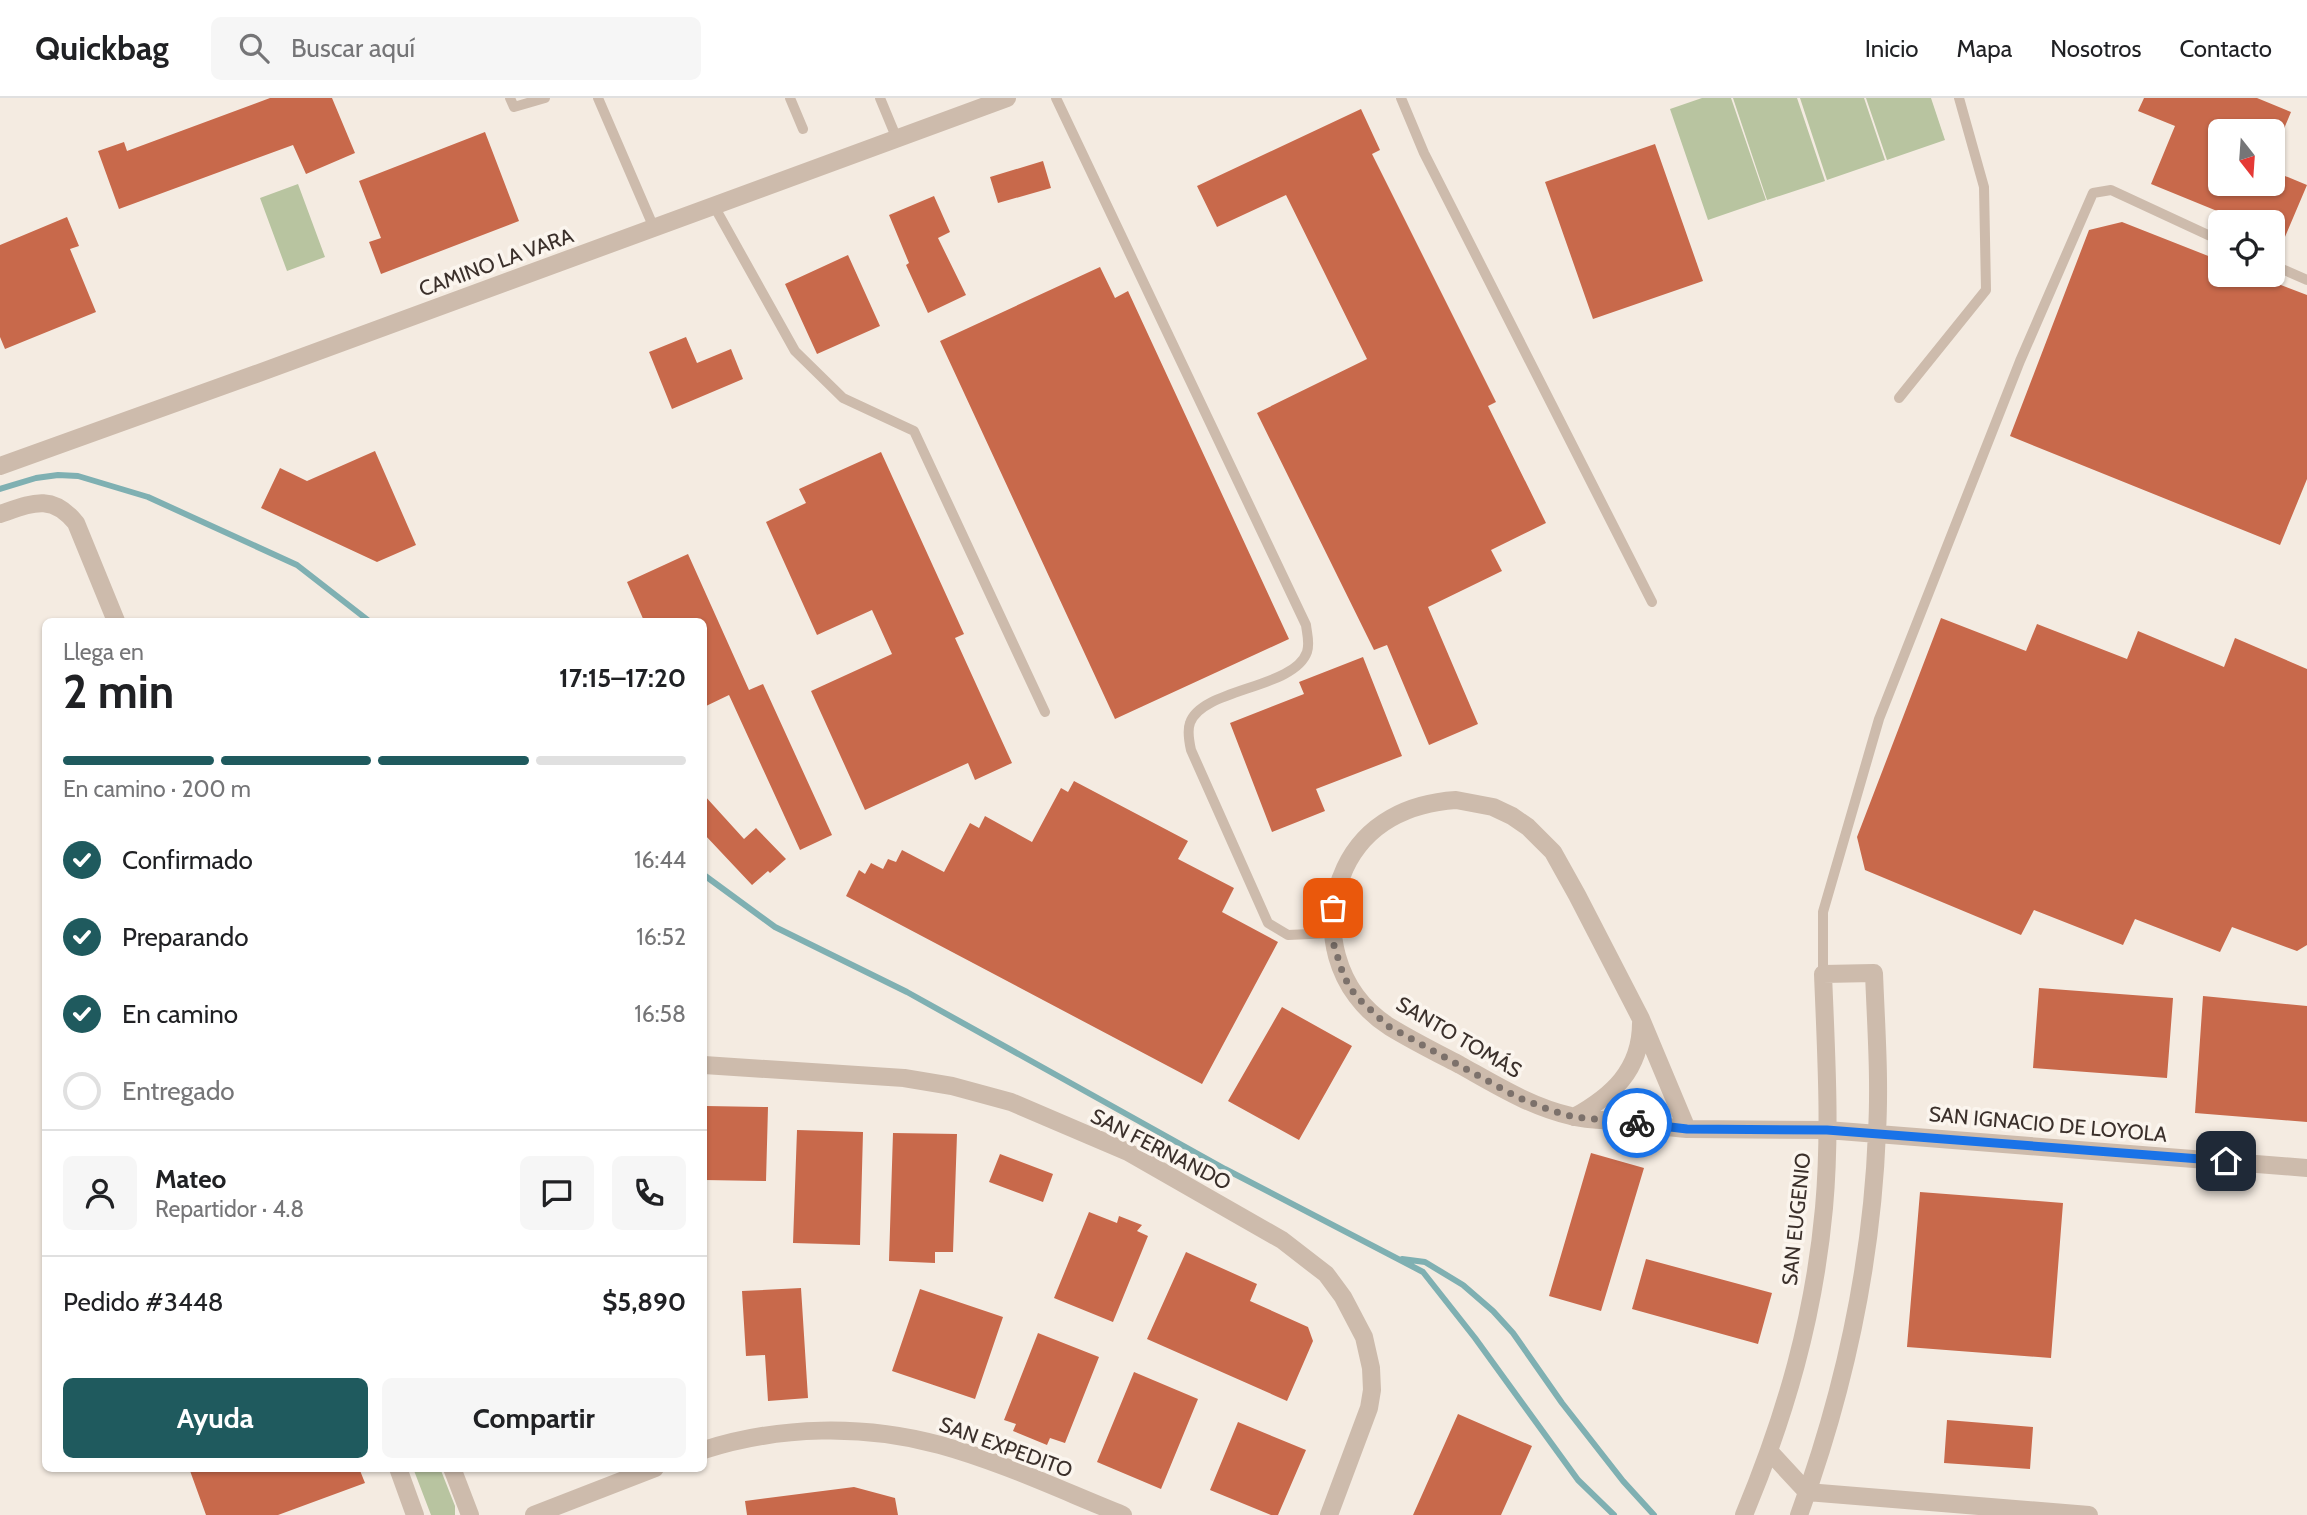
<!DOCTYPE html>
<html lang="es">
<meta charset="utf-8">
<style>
:root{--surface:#fff;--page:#f6f6f6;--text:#202124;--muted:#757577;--line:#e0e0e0;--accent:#1f5a5e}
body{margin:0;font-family:Cabin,sans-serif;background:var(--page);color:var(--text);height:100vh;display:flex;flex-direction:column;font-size:26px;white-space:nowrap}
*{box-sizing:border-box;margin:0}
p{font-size:23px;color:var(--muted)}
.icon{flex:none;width:38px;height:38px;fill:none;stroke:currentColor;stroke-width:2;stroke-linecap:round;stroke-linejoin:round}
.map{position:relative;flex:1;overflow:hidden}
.drawer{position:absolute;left:42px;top:520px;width:665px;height:854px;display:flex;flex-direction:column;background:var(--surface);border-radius:10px;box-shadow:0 2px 5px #0004}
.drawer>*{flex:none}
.needle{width:46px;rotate:163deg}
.fabs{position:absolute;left:2208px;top:21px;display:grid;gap:14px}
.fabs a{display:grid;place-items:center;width:77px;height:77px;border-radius:10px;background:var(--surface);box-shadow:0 2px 5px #0004;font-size:35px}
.pin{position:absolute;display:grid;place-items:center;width:60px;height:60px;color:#fff;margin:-30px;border-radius:14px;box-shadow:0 4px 10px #0006}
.courier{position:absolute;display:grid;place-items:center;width:70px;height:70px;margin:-35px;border:5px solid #1a73e8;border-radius:50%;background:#fff;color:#222;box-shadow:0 2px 9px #0007}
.overview em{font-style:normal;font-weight:800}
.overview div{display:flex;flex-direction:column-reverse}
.overview{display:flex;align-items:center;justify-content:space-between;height:119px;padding:0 21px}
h1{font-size:46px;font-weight:800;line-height:52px}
.bar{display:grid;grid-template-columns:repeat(4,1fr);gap:10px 7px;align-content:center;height:84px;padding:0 21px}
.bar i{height:9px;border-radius:5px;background:var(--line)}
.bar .active{background:var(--accent)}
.bar p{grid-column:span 4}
.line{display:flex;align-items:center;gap:18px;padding:0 21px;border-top:2px solid var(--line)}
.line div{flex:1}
.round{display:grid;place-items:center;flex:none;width:74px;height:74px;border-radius:10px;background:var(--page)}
ol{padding:0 21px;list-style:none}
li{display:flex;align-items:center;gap:21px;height:77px}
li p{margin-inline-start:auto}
li .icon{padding:7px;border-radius:50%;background:var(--accent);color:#fff;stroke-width:4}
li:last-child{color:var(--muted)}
li i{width:38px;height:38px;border:4px solid var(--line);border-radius:50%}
.cta{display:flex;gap:14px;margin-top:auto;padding:14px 21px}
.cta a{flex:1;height:80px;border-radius:10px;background:var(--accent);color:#fff;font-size:28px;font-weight:800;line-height:80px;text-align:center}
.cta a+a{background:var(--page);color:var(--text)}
header{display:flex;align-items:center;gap:42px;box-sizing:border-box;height:98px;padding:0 35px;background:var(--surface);border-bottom:2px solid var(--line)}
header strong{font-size:33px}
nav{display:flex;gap:38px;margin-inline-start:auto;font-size:24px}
.search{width:490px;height:63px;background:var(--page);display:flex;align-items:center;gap:18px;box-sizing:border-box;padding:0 24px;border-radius:10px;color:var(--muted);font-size:26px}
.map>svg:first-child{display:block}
.green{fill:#b8c4a0}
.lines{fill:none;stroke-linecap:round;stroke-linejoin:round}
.stream{stroke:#7fb0b2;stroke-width:6}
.building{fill:#c8694b}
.service{stroke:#cdbbac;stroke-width:10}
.minor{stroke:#cdbbac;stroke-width:18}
.tertiary{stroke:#cdbbac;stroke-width:18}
.done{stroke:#7c716b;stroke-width:7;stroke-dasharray:0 12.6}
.route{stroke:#1a73e8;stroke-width:9}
.labels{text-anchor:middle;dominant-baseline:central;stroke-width:7;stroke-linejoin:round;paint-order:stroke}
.street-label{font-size:21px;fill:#3b302b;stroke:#fbf5ee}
</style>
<header>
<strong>Quickbag</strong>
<div class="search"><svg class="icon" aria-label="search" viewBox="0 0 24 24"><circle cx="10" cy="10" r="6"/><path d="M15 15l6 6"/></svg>Buscar aquí</div>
<nav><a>Inicio</a><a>Mapa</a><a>Nosotros</a><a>Contacto</a></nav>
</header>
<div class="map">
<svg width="2307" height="1417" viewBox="0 0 2307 1417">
<rect width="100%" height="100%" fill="#f4ebe1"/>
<path class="green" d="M1702 0H1731L1766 102 1708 122 1670 11Z
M1733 0H1797L1825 83 1767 102Z
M1800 0H1864L1885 62 1827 82Z
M1866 0H1931L1945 42 1887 62Z
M298 86 325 159 287 173 260 100Z
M413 1370H440L455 1408V1417H431Z"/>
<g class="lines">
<path class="stream" d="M0 391 36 380 58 377 78 378 148 399 297 467 369 523
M704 777 775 829 907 894 1225 1071 1423 1174 1475 1240 1578 1382 1614 1417
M1402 1161 1425 1164 1463 1187 1493 1213 1513 1235 1562 1305 1623 1383 1654 1417"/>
</g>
<path class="building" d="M270 0H332L355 55 306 76 293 47 119 111 98 53 124 44 127 53Z
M2144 0H2257L2291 14 2283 33H2221V86H2273V73L2307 87 2276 160H2273V124H2244L2151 86 2175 28 2138 13Z
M1361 11 1380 52 1372 56 1496 304 1488 308 1546 425 1491 452 1502 473 1428 509 1478 626 1429 647 1387 547 1374 552 1257 315 1367 261 1286 97 1217 129 1197 88Z
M485 34 519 123 381 176 369 144 381 140 359 83Z
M1655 46 1703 183 1593 221 1545 84Z
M1043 63 1051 90 998 105 990 79Z
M934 98 950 134 938 140 966 197 928 215 906 167 909 165 889 117Z
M67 119 79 148 70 151 96 214 5 251 0 239V147Z
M2122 124 2221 163V177H2255L2307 197V381L2280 447 2010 338 2089 132Z
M848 157 880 228 817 256 785 186Z
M1100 169 1115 200 1128 193 1289 541 1115 621 940 243Z
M686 239 697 265 731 251 743 281 672 311 649 254Z
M375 353 416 447 377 464 261 410 280 370 307 383Z
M881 354 964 536 955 540 1012 665 975 682 968 665 865 712 811 593 892 556 872 512 817 537 766 424 806 405 799 391Z
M688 456 749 592 763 586 832 737 800 752 729 597 704 609V523H644L627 484Z
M1941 520 2026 553 2037 526 2127 561 2138 533 2224 569 2235 540 2307 571V847L2297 853 2232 829 2220 854 2135 821 2123 847 2034 812 2021 837 1865 772 1857 739Z
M1363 559 1402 658 1316 691 1325 713 1272 734 1230 625 1304 596 1299 584Z
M1074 683 1188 743 1178 761 1234 790 1222 814 1278 844 1202 986 846 798 859 772 865 776 871 765 883 771 888 761 896 764 902 752 944 774 970 725 979 730 985 718 1032 744 1061 690 1068 694Z
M704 697 744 741 756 730 786 761 770 775 768 773 752 787 704 736Z
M2039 890 2173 900 2167 980 2033 970Z
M2203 898 2307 908V1024L2195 1015Z
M1282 909 1352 948 1299 1042 1228 1003Z
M706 1008 768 1009 766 1083 704 1082Z
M797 1032 863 1034 860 1147 793 1145Z
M893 1035 957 1036 953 1154H935V1165L889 1163Z
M1591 1055 1644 1070 1601 1213 1549 1198Z
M1000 1056 1053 1076 1043 1104 989 1084Z
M1920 1094 2063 1105 2051 1260 1907 1249Z
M1089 1114 1117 1125 1119 1118 1142 1127 1137 1133 1148 1138 1113 1224 1054 1200Z
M1186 1154 1257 1186 1250 1203 1308 1229 1313 1243 1287 1303 1147 1241Z
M1646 1161 1772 1195 1758 1246 1632 1211Z
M801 1190 808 1300 768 1303 765 1257 746 1258 742 1193Z
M920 1191 1003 1219 975 1301 892 1273Z
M1038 1235 1099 1259 1065 1345 1050 1340 1047 1347 1013 1333 1016 1326 1004 1322Z
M1134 1274 1198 1301 1161 1391 1097 1364Z
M1458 1316 1532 1348 1501 1417H1413Z
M1947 1322 2033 1329 2030 1371 1944 1365Z
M1238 1324 1306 1352 1278 1417H1271L1210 1392Z
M189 1370H359L365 1385 278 1417H206Z
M854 1389 895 1400 898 1417H747L745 1403Z"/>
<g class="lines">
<path class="service" d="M510 0 514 9 545 0
M598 0 654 130
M790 0 803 31
M880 0 897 41
M1056 0 1306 527C1307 536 1310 545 1307 554 1294 591 1202 590 1190 625 1187 633 1189 643 1191 652L1268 825 1288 837 1332 835
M1401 0 1424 55 1652 504
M714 108 795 253 843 300 914 333 1045 614
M2273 167 2307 182
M1899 300 1986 192 1984 89 1959 0
M1823 876V814L1879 621 2020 263 2093 95 2111 92 2221 143"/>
<path class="minor" d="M0 416C32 405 52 395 76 425L116 523
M1456 702 1493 709 1512 718 1528 729 1553 754 1577 797 1641 921 1687 1031C1665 1029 1642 1026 1619 1023 1603 1022 1586 1022 1571 1018 1531 1009 1496 987 1460 967 1437 955 1413 943 1390 929 1336 895 1318 828 1345 770 1366 725 1409 705 1456 702Z
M704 967 904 980 952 988 1011 1004 1128 1054 1282 1142 1326 1176 1343 1199 1364 1239 1371 1270 1372 1292 1369 1310 1329 1417
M1574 1019C1612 998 1641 972 1641 925
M1687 1031 1827 1032 2307 1070
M704 1352C779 1328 863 1326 940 1347 1002 1364 1063 1393 1123 1417
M1770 1354 1807 1394 2089 1417
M398 1370 415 1417
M452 1370 470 1417
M534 1417 655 1370
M1744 1417C1786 1316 1814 1219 1824 1110 1831 1032 1826 954 1823 876L1874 875C1876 928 1880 981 1877 1034 1872 1166 1844 1294 1799 1417"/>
<path class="tertiary" d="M0 368 256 276 1007 0"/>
</g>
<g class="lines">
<path class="done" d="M1333 810 1332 841 1343 876 1350 890 1360 902 1388 928 1517 999 1550 1012 1574 1019 1637 1025"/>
<path class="route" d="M1637 1025 1687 1031 1827 1032 2226 1063"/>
</g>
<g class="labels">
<g class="street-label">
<text transform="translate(496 164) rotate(-20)">CAMINO LA VARA</text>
<text transform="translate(1459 939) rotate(30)">SANTO TOMÁS</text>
<text transform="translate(2048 1026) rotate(5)">SAN IGNACIO DE LOYOLA</text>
<text transform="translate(1161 1051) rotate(27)">SAN FERNANDO</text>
<text transform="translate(1796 1121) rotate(-84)">SAN EUGENIO</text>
<text transform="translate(1006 1349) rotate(20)">SAN EXPEDITO</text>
</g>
</g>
</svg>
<div class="fabs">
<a><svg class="needle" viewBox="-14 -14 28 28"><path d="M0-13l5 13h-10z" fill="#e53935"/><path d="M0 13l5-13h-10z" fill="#757577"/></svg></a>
<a><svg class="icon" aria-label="locate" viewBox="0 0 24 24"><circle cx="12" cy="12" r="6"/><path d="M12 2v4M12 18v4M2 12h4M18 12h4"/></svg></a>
</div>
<div class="pin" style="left:1333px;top:810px;background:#ea580c"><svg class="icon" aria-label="bag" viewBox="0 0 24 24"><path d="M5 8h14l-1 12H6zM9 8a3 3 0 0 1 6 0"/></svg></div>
<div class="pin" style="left:2226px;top:1063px;background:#1f2937"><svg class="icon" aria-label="home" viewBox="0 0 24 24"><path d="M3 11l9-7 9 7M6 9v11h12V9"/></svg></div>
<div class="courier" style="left:1637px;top:1025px"><svg class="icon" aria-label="bike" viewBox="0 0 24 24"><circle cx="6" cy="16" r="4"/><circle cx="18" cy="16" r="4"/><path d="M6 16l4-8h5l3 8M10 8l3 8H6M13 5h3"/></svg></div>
<section class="drawer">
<div class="overview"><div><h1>2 min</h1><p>Llega en</p></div><em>17:15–17:20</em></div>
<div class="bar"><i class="active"></i><i class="active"></i><i class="active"></i><i></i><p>En camino · 200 m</p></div>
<ol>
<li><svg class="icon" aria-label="check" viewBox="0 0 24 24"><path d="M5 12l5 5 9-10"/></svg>Confirmado<p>16:44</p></li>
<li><svg class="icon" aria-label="check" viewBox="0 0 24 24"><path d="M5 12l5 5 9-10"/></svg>Preparando<p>16:52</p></li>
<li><svg class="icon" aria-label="check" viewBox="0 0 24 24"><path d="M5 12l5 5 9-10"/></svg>En camino<p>16:58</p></li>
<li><i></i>Entregado</li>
</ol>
<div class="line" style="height:126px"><a class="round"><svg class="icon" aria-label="person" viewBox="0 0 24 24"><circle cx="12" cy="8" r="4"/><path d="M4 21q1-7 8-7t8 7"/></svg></a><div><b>Mateo</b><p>Repartidor · 4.8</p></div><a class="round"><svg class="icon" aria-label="chat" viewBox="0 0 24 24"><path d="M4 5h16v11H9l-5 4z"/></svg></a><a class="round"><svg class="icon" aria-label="phone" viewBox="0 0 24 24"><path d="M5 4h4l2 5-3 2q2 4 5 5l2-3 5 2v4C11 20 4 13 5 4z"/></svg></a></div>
<div class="line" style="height:91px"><div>Pedido #3448</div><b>$5,890</b></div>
<div class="cta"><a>Ayuda</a><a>Compartir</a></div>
</section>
</div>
